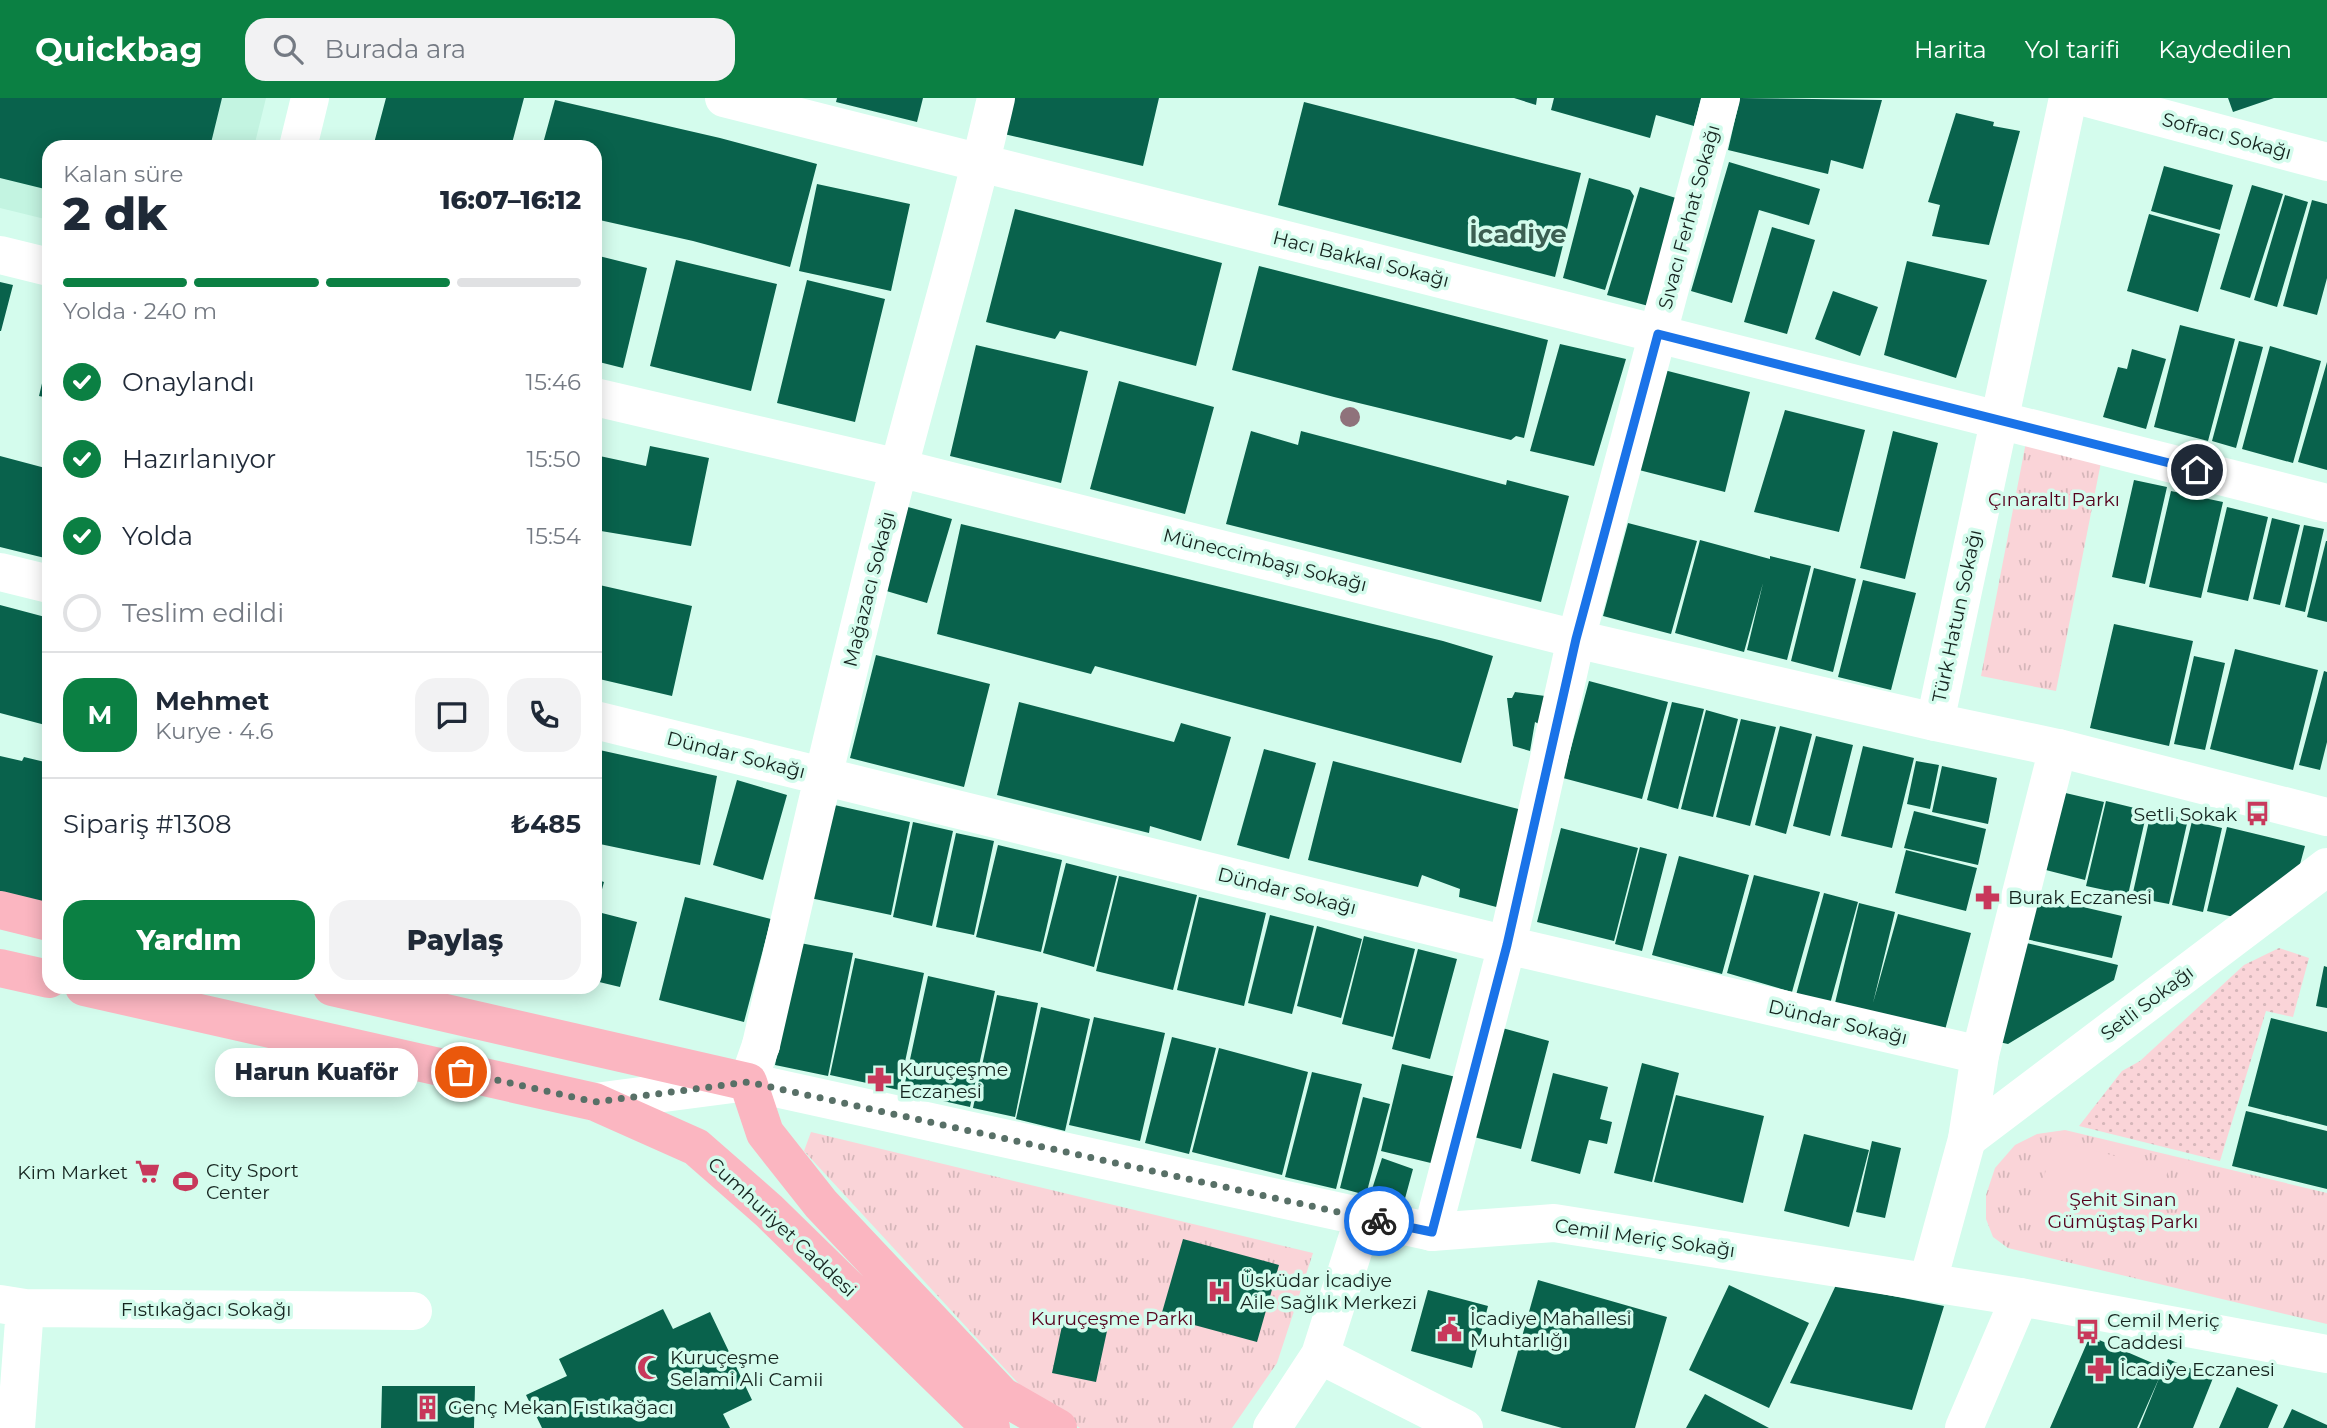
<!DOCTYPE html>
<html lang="tr">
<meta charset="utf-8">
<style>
:root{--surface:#fff;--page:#f2f2f3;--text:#1f2937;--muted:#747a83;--line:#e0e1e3;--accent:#0b8043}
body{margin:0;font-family:Montserrat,sans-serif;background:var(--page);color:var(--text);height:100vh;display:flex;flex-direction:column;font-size:26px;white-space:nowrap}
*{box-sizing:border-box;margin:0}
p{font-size:23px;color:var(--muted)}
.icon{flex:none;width:38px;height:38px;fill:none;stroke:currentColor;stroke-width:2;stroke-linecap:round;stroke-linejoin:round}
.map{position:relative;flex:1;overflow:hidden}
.panel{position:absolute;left:42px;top:42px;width:560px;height:854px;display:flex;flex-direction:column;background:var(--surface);border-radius:21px;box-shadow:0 4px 18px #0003}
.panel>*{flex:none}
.pin{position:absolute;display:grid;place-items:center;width:60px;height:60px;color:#fff;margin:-30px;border:4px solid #fff;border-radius:50%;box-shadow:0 2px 7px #0007}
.courier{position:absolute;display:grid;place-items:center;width:70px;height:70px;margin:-35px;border:5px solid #1a73e8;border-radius:50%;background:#fff;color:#222;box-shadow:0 2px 9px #0007}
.bubble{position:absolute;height:49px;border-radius:21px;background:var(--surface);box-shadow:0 4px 18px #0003;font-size:23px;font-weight:800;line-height:49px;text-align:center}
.headline em{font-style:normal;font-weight:800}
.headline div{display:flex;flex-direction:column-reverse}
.headline{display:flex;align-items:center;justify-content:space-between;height:119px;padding:0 21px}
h1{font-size:46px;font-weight:800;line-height:52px}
.bar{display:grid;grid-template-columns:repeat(4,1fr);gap:10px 7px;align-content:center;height:84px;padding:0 21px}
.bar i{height:9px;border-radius:5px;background:var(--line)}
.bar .current{background:var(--accent)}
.bar p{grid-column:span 4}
.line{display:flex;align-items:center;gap:18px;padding:0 21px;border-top:2px solid var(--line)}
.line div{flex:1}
.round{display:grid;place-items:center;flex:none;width:74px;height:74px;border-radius:21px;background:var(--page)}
ol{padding:0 21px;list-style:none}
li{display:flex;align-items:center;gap:21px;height:77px}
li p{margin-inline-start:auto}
li .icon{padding:7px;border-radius:50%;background:var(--accent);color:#fff;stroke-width:4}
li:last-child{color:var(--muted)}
li i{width:38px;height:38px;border:4px solid var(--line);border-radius:50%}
.primary-button{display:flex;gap:14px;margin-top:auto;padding:14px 21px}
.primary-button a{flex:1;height:80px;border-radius:21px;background:var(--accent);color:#fff;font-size:28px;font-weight:800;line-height:80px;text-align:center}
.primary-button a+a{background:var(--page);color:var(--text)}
header{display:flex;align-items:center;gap:42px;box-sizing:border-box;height:98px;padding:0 35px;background:var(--accent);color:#fff}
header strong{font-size:33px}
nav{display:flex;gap:38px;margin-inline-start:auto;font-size:24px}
.search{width:490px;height:63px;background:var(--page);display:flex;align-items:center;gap:18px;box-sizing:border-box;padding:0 24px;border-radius:21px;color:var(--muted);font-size:26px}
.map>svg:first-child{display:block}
.built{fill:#c3f4e1}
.grass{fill:url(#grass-dots)}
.park{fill:url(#park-tufts)}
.garden{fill:#fad4d8}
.building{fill:#09624c}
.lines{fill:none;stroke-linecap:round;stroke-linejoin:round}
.minor{stroke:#fff;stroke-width:38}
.tertiary{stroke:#fff;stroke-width:38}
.primary{stroke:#fbb6c1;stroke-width:38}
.tree{fill:#8f727b}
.done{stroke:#587067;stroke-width:7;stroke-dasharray:0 12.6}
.route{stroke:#1a73e8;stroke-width:9}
.labels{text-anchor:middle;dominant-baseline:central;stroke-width:7;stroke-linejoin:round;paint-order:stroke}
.street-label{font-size:19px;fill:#15241f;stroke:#d4fced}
.park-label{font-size:19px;fill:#56011d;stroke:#d4fced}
.poi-label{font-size:19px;fill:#15241f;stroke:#d4fced;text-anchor:start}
.district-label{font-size:26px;font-weight:bold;fill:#3c5f52;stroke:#d4fced}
</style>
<header>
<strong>Quickbag</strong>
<div class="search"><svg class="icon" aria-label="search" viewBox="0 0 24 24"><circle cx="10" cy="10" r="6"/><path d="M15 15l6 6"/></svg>Burada ara</div>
<nav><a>Harita</a><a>Yol tarifi</a><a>Kaydedilen</a></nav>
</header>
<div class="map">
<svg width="2327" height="1330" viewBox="0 0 2327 1330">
<defs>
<pattern id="grass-dots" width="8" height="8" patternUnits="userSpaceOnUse" patternTransform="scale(1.75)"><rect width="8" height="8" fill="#fad4d8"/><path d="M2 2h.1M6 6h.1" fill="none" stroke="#d5b6b9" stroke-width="1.8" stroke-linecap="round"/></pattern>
<pattern id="park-tufts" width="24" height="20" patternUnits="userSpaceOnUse" patternTransform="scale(1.75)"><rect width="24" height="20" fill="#fad4d8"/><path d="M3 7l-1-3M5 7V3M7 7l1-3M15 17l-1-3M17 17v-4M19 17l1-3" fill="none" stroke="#d5b6b9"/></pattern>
</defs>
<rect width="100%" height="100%" fill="#d4fced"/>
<path class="built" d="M0 0H266L254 49H49V122L0 110Z"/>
<path class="grass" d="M2279 850 2309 860 2293 919 2266 913 2220 1063 2079 1028 2122 973 2140 963 2244 867Z"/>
<path class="park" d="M2026 344 2102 359 2056 593 1981 578Z
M2065 1032 2327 1095V1226L2008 1150 1993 1139 1986 1121V1097L1995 1070 2015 1047 2037 1036Z
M811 1034 1313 1155 1277 1265 1232 1330H1080L1031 1299 804 1053Z"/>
<path class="garden" d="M2054 1042 2168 1072 2147 1146 2034 1116Z"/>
<path class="building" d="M0 0H222L210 49H49V92L0 80Z
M386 0H524L511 49H373Z
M837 0H923L917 24 836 4Z
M1013 0H1159L1143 68 1004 36Z
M1514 0H1537L1536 7Z
M1554 0H1701L1694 28 1656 17 1650 40 1551 12Z
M1740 0 1882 2 1863 71 1831 62 1828 76 1728 52Z
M2228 0H2274L2233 14Z
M555 2 720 40 817 66 790 169 693 143 595 121V49H542Z
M1304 4 1581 75 1555 179 1278 107Z
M1956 15 1994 24 1993 28 2020 33 1989 147 1932 138 1940 107 1928 104Z
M1729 64 1820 91 1809 127 1759 112 1732 205 1691 193Z
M2164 68 2233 87 2220 132 2151 113Z
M1589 80 1630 92 1634 98 1605 192 1563 180Z
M817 86 910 106 891 193 799 173Z
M2252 87 2283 96 2250 200 2220 191Z
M1640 89 1689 104 1660 211 1607 197Z
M2285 97 2308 104 2277 209 2254 202Z
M2312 102 2327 106V180L2317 217 2283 208Z
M1015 111 1222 165 1196 268 1060 233 1055 241 986 224Z
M2149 116 2220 136 2198 214 2127 193Z
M1772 129 1815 142 1787 236 1744 224Z
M595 157 647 170 623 270 595 263Z
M676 162 777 186 751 293 650 268Z
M1907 163 1987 182 1956 280 1884 257Z
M1259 168 1548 242 1524 340 1516 338 1511 342 1334 299 1232 272Z
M807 182 885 201 855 324 777 305Z
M0 184 13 187 1 233H0Z
M1833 193 1878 209 1860 258 1815 241Z
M2180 227 2235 241 2208 343 2154 329Z
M2239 243 2263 249 2236 350 2212 343Z
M1560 246 1626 261 1594 368 1530 353Z
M976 247 1088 273 1061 385 950 358Z
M2270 248 2321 263 2293 365 2242 351Z
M2132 251 2166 261 2146 331 2103 319 2118 269 2127 271Z
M48 260H49V300L39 298Z
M2327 264V372L2298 364Z
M1664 272 1750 294 1725 394 1639 372Z
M1119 283 1214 309 1185 416 1090 391Z
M1785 312 1865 332 1839 434 1754 414Z
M1251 333 1298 347 1301 333 1506 387 1507 382 1569 398 1541 504 1226 426Z
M1893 333 1938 345 1905 481 1860 470Z
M650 348 709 360 691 448 595 432V357L646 368Z
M0 358 49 371V461L0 449Z
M2134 382 2167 389 2145 486 2112 479Z
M2171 393 2223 404 2201 500 2149 489Z
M908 409 952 421 927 505 883 492Z
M2227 409 2268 419 2248 503 2207 494Z
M2272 420 2300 427 2280 507 2253 501Z
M1628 425 1697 443 1671 536 1603 518Z
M961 426 1443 543 1493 558 1461 665 1095 568 1091 576 937 536Z
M2304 427 2324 431 2305 514 2285 509Z
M1700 442 1770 461V458L1811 468 1787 562 1747 552 1763 485 1744 554 1675 535Z
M2326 443H2327V524L2307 519Z
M1814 470 1856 481 1833 574 1791 563Z
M1863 482 1916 495 1891 592 1838 579Z
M595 486 692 508 672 598 595 580Z
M0 507 49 520V628L0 615Z
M2114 526 2193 543 2169 648 2090 630Z
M2235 551 2318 572 2293 672 2210 651Z
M876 557 990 586 964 689 850 660Z
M2194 558 2225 565 2205 652 2174 646Z
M2324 573 2327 574V644L2320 672 2299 667Z
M1589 583 1668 604 1642 701 1563 680Z
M1515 594 1553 599 1545 629 1535 624 1530 653 1513 648 1507 600H1512Z
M1019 604 1174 644 1181 625 1231 639 1201 743 1150 728 1149 735 997 697Z
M1672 604 1704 611 1678 711 1647 702Z
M1706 612 1738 621 1713 719 1681 711Z
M1741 621 1776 629 1750 728 1716 719Z
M1780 628 1812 636 1786 736 1755 727Z
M1816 638 1853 647 1830 738 1793 728Z
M1863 648 1914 660 1892 750 1841 738Z
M595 651 717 678 700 767 595 745Z
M1264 651 1316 665 1289 761 1237 747Z
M0 658 22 663 24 659 49 665V806L0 793Z
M1333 663 1530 714 1500 810 1459 799 1460 791 1422 777 1418 789 1308 762Z
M1916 663 1939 667 1930 711 1907 706Z
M1942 668 1997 680 1988 726 1932 714Z
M737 682 787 697 763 782 713 767Z
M2057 693 2104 704 2085 782 2038 770Z
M2106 703 2147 713 2128 797 2086 788Z
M830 706 910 724 891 817 810 800Z
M1914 713 1986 731 1978 767 1904 750Z
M2151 714 2188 721 2169 806 2132 799Z
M2192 723 2222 730 2203 814 2172 807Z
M913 724 953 733 932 828 893 819Z
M2227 729 2305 748 2299 770 2234 819 2207 813Z
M1561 730 1638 750 1614 843 1537 824Z
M956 735 994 743 974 837 936 829Z
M998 747 1062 762 1041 854 976 839Z
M1640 749 1667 756 1642 853 1615 846Z
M1906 752 1977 770 1966 813 1895 795Z
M1679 758 1749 777 1722 876 1652 857Z
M1066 765 1117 778 1094 869 1043 855Z
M1754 777 1820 794 1792 894 1727 875Z
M1119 778 1197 797 1173 892 1096 873Z
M595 781 604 784 596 813 595 812Z
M1824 795 1858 804 1830 906 1796 897Z
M2031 797 2122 818 2112 860 2021 840Z
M685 799 771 821 744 924 659 902Z
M1199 799 1266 815 1244 908 1177 892Z
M1859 805 1895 814 1873 905 1898 816 1971 835 1945 932 1835 905Z
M598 814 637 824 620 889 595 883V825Z
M1270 817 1314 828 1292 916 1248 905Z
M1317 828 1362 841 1341 920 1297 908Z
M1364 838 1415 851 1393 939 1342 926Z
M2018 843 2118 867 2114 882 2008 946 1994 943Z
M800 845 853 855 828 978 775 967Z
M1418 851 1457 861 1430 961 1392 951Z
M855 860 924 875 899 992 830 977Z
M2324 868 2327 869V910L2316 908Z
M928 878 995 893 970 1009 903 994Z
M997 897 1038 905 1015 1019 973 1010Z
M1041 909 1090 921 1065 1033 1016 1021Z
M1094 919 1165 935 1140 1043 1069 1027Z
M2271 920 2327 934V1028L2248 1008Z
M1495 928 1549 943 1521 1051 1466 1037Z
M1172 939 1216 950 1189 1056 1145 1045Z
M1219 950 1308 974 1282 1077 1192 1054Z
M1642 965 1679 975 1652 1084 1614 1075Z
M1402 966 1456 979 1435 1066 1381 1053Z
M1312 974 1362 986 1336 1091 1285 1079Z
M1553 975 1608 989 1600 1021 1612 1024 1607 1046 1589 1042 1580 1076 1531 1063Z
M1676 997 1764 1018 1743 1105 1654 1084Z
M1363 999 1390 1006 1366 1097 1340 1090Z
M2246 1013 2327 1033V1091L2232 1068Z
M1804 1036 1869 1052 1849 1129 1784 1113Z
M1872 1043 1901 1050 1885 1120 1856 1114Z
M1382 1060 1413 1071 1400 1119 1366 1110Z
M1183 1141 1279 1167 1257 1244 1161 1218Z
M1538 1182 1667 1219 1635 1330H1562L1501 1313Z
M1729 1187 1809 1225 1769 1310 1689 1272Z
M1836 1187 1944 1208 1912 1312 1790 1285Z
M1428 1192 1488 1208 1472 1270 1411 1253Z
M663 1211 673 1231 710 1214 752 1302 723 1316 730 1330H542L526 1297 567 1278 559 1261Z
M1063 1223 1107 1233 1096 1284 1052 1275Z
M2090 1238 2164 1270 2168 1261 2213 1280 2193 1330H2139L2160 1278 2137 1330H2050Z
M382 1288H475L474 1330H381Z
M2237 1289 2278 1307 2268 1330H2219Z
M1705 1296 1769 1330H1686Z
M2292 1311 2327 1327V1330H2283Z"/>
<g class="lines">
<path class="minor" d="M724 0 2327 405
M2087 0 2327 64
M298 49 310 0
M0 157 49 169
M595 299 899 370 1576 541 1935 624
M0 474 49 486
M595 622 1507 847 1980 957
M2058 650 2327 719
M761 947C805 754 850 561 899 369 931 246 968 124 996 0
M1967 1041 2327 769
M1432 1134 1507 847 1576 541 1721 0
M0 1206 25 1210 413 1213
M1320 1257 1464 1330
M16 1330 25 1210
M1272 1330 1320 1257 1364 1119
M1964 1330 2020 1199"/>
<path class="tertiary" d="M748 984 761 947
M595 1004 748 984 1432 1134 1554 1125 2020 1199 2327 1256
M1928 1183 1967 1041 1980 957 2058 650 1935 624 2068 0"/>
<path class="primary" d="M0 812 49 824
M0 870 49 881
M84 889 595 1004 696 1049 769 1113 991 1330
M332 889 748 984 765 1035 821 1106 1002 1298 1058 1330"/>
</g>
<circle class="tree" cx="1350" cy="319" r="10"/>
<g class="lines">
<path class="done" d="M461 974 595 1004 748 984 1379 1123"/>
<path class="route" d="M1379 1123 1432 1134 1507 847 1576 541 1658 236 2197 372"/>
</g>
<defs>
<symbol id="bus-bare" viewBox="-9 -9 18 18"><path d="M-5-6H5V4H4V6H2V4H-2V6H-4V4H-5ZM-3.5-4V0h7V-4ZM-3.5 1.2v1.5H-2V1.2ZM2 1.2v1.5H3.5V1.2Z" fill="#c8385b" stroke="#d4fced" stroke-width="2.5" paint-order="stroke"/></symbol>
<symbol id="pharmacy-bare" viewBox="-9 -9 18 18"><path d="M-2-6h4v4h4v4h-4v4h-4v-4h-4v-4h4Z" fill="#c8385b" stroke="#d4fced" stroke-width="2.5" paint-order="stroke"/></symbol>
<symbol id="supermarket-bare" viewBox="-9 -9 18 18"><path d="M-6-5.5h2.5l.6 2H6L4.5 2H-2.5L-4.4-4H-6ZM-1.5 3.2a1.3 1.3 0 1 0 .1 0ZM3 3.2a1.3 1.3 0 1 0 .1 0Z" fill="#c8385b" stroke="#d4fced" stroke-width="2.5" paint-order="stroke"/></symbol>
<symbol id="stadium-bare" viewBox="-9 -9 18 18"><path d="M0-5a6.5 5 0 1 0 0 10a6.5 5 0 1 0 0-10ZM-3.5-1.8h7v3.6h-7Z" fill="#c8385b" stroke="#d4fced" stroke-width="2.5" paint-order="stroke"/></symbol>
<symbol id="hospital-bare" viewBox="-9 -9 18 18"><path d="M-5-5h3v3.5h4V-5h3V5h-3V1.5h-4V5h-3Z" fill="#c8385b" stroke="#d4fced" stroke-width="2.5" paint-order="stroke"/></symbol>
<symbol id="civic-bare" viewBox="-9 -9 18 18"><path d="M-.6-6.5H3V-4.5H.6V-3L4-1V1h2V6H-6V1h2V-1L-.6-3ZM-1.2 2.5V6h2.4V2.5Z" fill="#c8385b" stroke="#d4fced" stroke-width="2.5" paint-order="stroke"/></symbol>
<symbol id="mosque-bare" viewBox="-9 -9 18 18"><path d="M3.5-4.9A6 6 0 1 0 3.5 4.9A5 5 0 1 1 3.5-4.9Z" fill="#c8385b" stroke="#d4fced" stroke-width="2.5" paint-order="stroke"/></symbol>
<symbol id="building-bare" viewBox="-9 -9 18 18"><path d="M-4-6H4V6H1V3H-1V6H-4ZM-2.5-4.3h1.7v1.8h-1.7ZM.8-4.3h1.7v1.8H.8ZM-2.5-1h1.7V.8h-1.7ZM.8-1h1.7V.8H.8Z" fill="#c8385b" stroke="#d4fced" stroke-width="2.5" paint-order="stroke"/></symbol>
</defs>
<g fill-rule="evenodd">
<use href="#bus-bare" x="2240" y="698" width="35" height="35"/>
<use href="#pharmacy-bare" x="1970" y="782" width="35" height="35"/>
<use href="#pharmacy-bare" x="862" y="964" width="35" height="35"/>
<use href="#supermarket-bare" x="130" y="1056" width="35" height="35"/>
<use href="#stadium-bare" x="168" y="1066" width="35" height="35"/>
<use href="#hospital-bare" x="1202" y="1176" width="35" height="35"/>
<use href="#civic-bare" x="1432" y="1214" width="35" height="35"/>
<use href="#bus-bare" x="2070" y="1216" width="35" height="35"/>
<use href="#mosque-bare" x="632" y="1252" width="35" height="35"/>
<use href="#pharmacy-bare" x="2082" y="1254" width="35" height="35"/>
<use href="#building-bare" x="410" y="1292" width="35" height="35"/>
</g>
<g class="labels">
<g class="street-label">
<text transform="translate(2227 38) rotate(15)">Sofracı Sokağı</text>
<text transform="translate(1689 119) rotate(-75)">Sıvacı Ferhat Sokağı</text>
<text transform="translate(1361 161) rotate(14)">Hacı Bakkal Sokağı</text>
<text transform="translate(1265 462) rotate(14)">Müneccimbaşı Sokağı</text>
<text transform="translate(869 491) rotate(-76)">Mağazacı Sokağı</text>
<text transform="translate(1957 518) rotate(-78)">Türk Hatun Sokağı</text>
<text transform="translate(736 657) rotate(14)">Dündar Sokağı</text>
<text transform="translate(1287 793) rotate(14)">Dündar Sokağı</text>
<text transform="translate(2147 905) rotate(-37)">Setli Sokağı</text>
<text transform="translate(1838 924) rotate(13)">Dündar Sokağı</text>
<text transform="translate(782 1129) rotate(43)">Cumhuriyet Caddesi</text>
<text transform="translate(1645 1140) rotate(8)">Cemil Meriç Sokağı</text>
<text x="206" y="1211">Fıstıkağacı Sokağı</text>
</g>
<g class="park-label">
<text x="2054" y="401">Çınaraltı Parkı</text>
<text x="2123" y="1101">Şehit Sinan<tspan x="2123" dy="22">Gümüştaş Parkı</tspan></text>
<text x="1112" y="1220">Kuruçeşme Parkı</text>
</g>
<g class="poi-label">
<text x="2237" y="716" text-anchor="end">Setli Sokak</text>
<text x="2008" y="799">Burak Eczanesi</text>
<text x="899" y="971">Kuruçeşme<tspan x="899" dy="22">Eczanesi</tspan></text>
<text x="206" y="1072">City Sport<tspan x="206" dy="22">Center</tspan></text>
<text x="128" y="1074" text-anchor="end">Kim Market</text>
<text x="1240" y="1182">Üsküdar İcadiye<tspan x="1240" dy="22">Aile Sağlık Merkezi</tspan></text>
<text x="1470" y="1220">İcadiye Mahallesi<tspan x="1470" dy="22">Muhtarlığı</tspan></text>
<text x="2107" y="1222">Cemil Meriç<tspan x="2107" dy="22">Caddesi</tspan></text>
<text x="670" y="1259">Kuruçeşme<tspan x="670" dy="22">Selami Ali Camii</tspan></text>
<text x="2120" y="1271">İcadiye Eczanesi</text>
<text x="448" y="1309">Genç Mekan Fıstıkağacı</text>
</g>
<g class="district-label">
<text x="1518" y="136">İcadiye</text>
</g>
</g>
</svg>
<div class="pin" style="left:461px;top:974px;background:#ea580c"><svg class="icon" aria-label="bag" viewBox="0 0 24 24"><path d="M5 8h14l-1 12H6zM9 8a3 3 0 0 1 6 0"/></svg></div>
<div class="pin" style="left:2197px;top:372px;background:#1f2937"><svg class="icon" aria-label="home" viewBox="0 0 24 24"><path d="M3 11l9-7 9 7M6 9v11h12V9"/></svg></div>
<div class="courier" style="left:1379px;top:1123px"><svg class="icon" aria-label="bike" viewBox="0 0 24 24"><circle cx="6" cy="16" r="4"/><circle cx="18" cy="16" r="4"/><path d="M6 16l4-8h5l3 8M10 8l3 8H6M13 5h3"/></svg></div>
<div class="bubble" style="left:215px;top:950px;width:203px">Harun Kuaför</div>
<section class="panel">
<div class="headline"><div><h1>2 dk</h1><p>Kalan süre</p></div><em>16:07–16:12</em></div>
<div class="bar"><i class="current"></i><i class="current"></i><i class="current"></i><i></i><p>Yolda · 240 m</p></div>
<ol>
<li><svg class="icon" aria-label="check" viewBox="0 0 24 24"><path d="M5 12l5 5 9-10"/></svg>Onaylandı<p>15:46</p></li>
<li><svg class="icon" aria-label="check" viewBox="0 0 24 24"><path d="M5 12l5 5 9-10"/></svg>Hazırlanıyor<p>15:50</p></li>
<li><svg class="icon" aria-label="check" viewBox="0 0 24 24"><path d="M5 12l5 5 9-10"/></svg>Yolda<p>15:54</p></li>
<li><i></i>Teslim edildi</li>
</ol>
<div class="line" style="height:126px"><b class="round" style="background:var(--accent);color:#fff">M</b><div><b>Mehmet</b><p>Kurye · 4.6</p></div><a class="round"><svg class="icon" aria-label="chat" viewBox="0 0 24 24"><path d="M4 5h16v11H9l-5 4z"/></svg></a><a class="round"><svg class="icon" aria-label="phone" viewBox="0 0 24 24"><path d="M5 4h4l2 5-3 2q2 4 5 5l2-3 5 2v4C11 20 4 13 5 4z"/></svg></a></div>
<div class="line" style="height:91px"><div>Sipariş #1308</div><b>₺485</b></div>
<div class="primary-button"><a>Yardım</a><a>Paylaş</a></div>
</section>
</div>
